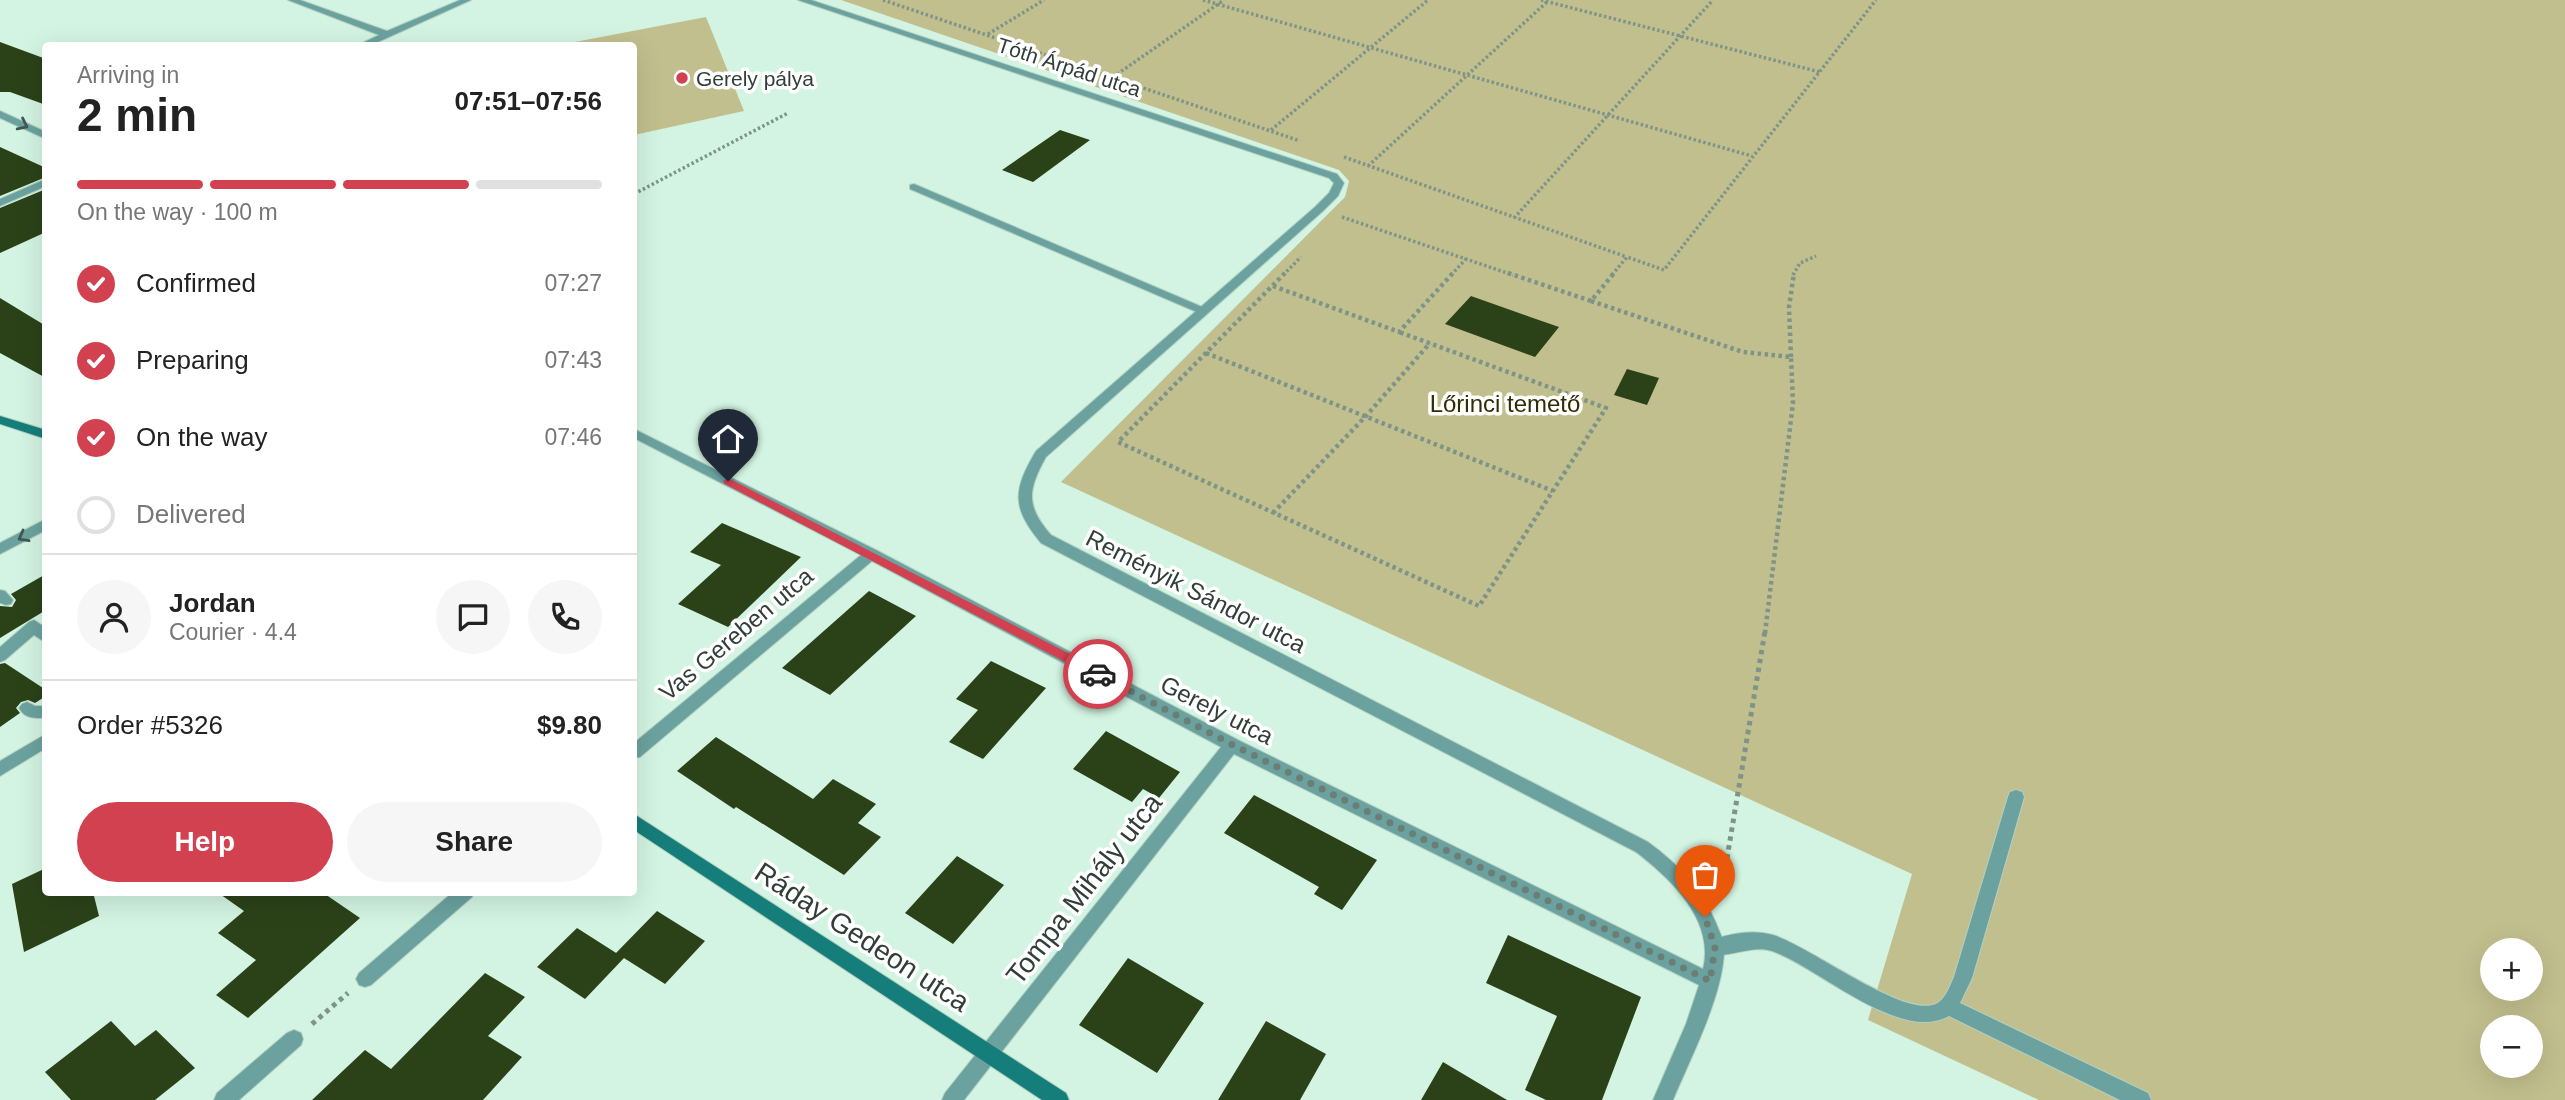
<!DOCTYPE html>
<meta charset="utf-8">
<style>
:root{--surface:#fff;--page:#f6f6f6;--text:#222;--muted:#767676;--line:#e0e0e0;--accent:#d24150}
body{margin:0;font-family:Arial,sans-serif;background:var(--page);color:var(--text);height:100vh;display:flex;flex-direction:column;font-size:26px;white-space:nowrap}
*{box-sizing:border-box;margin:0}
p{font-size:23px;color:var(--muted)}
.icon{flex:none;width:38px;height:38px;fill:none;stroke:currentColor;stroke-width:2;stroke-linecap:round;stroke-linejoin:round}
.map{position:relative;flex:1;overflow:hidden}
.sheet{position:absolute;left:42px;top:42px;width:595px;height:854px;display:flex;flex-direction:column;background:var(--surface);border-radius:7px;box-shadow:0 7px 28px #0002}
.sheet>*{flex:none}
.tools{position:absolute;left:2480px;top:938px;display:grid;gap:14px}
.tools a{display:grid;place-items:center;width:63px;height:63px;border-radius:50%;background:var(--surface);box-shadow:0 7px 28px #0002;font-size:35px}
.pin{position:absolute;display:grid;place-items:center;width:60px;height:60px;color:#fff;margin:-72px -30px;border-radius:50% 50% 50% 0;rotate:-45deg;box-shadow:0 0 7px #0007}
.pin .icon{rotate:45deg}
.courier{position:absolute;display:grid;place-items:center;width:70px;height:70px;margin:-35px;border:5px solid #d24150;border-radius:50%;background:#fff;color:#222;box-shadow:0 2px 9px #0007}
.summary em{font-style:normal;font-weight:700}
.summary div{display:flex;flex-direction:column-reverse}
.summary{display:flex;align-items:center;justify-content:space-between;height:119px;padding:0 35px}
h1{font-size:46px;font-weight:700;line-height:52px}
.bar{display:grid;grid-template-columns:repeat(4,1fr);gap:10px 7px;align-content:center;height:84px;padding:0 35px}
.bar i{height:9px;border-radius:5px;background:var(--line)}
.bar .active{background:var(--accent)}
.bar p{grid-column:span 4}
.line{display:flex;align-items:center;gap:18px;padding:0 35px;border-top:2px solid var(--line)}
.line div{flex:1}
.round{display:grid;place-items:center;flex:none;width:74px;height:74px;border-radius:37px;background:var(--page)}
ol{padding:0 35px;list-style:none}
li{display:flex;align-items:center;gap:21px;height:77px}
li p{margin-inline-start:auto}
li .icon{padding:7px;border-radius:50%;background:var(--accent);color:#fff;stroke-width:4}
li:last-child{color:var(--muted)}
li i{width:38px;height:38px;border:4px solid var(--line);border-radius:50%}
.button{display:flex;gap:14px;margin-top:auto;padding:14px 35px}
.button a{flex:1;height:80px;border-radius:42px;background:var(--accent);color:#fff;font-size:28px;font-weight:700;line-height:80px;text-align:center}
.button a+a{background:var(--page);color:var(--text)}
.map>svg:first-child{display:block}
.green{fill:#c2bf8e;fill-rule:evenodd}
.building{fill:#2b4219}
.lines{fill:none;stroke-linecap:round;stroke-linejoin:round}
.lane-casing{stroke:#b3d0c0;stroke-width:2}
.street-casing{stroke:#b3d0c0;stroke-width:2}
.secondary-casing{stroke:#b3d0c0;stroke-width:2}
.path-far2{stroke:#7e9488;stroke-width:3.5;stroke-dasharray:2.5 2.5;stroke-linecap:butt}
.path-far1{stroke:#7e9488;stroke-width:4.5;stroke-dasharray:3.5 3.5;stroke-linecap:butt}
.path{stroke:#7e9488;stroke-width:5;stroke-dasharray:4.5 4.5;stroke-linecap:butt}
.lane{fill:#6ba29f;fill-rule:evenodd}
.street{fill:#6ba29f;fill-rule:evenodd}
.secondary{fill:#157e7a;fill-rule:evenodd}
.oneway{stroke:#405852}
.route{fill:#d24150}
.done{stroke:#6a7e74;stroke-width:7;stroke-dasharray:0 12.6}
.poi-dot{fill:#d24150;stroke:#fff;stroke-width:2.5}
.labels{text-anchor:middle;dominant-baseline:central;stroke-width:7;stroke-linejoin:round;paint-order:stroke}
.far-street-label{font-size:21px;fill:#323f38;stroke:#fff}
.far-poi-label{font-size:21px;fill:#323f38;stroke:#fff;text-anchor:start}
.park-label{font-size:24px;fill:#302d02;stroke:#fff}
.street-label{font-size:24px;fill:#323f38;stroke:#fff}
.near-street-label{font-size:28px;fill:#323f38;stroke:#fff}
</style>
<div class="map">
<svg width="2565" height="1100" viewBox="0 0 2565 1100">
<rect width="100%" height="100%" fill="#d3f4e2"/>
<path class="green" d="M841 0H2565V1100H2039L1868 1020 1912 874 1061 482 1345 197 1349 181 1339 170ZM2492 950H2530V989H2492ZM2492 1027H2530V1066H2492Z
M706 17 744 111 634 135V46L559 45Z"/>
<path class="building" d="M0 42 46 59V105L10 92H0Z
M1060 130 1090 140 1033 182 1002 170Z
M0 147 46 168V177L0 196Z
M46 189V232L0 253V208Z
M1471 296 1533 318 1559 327 1535 357 1445 324Z
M0 298 46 326V378L0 353Z
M1627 369 1659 378 1647 405 1614 395Z
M722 523 801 557 728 627 678 604 721 565 690 552Z
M46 574V610L0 638V606L12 607 16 600 11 594Z
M869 591 916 616 830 695 782 668Z
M991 661 1046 688 983 759 949 742 978 710 956 699Z
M5 663 46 690V696L35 703 28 700 21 702 16 708 20 713 0 727V664Z
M1106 731 1180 772 1159 798 1143 789 1132 802 1073 769Z
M716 737 813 799 833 779 876 804 858 823 881 837 844 875 736 807 734 809 677 771Z
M1254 795 1377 860 1342 910 1314 894 1319 887 1224 833Z
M957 856 1004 885 953 944 905 913Z
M46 868V892H93L99 916 24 952 12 884Z
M217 892H322L360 918 248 1018 216 995 256 960 218 933 244 911Z
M657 911 705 941 665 984 616 953Z
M577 928 624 958 585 999 537 967Z
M1508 935 1641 997 1602 1100H1546L1525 1090 1557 1016 1486 983Z
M1128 958 1204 1003 1157 1073 1079 1025Z
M485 973 525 997 488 1036 522 1057 483 1100H312L365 1050 391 1069Z
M111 1021 135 1046 156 1030 195 1068 155 1100H71L45 1072Z
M1266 1021 1326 1054 1300 1100H1218Z
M1443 1062 1507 1100H1421Z"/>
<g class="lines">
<defs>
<path id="lane" d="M914 184 1207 309 1209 311 1207 313H1199L910 189V185Z
M46 519V530L0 554V543Z
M0 590 5 591 13 600 11 604 6 605 0 603Z
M34 620 46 628V643L34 635 5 660 0 662V647L29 622Z
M27 702 35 706H46V718C34 718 25 719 19 708L22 704Z
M2016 790 2022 792 2024 797 1972 978 1960 1003 2148 1093 2151 1100H2120L1949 1016C1900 1044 1818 967 1772 951 1751 944 1727 960 1709 953L1706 947 1709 941C1728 934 1753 929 1773 935 1810 946 1902 1018 1936 1004 1945 1000 1950 986 1954 977L2008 797 2010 792Z"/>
<path id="street" d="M288 0H300L387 31 460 0H471L369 46H356L379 35Z
M798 0H811L1337 174 1344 183 1338 196 1323 211 1046 457C1028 490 1025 505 1051 535L1648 842C1678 864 1701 888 1716 923 1719 931 1724 940 1724 948 1725 992 1690 1059 1673 1100H1653L1686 1024 1699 985 1234 754 964 1100H942L945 1093 1221 747 872 561 640 757 634 758V743L861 555 634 438V429L876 550 1238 740 1703 969C1715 920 1671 879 1636 852L1041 543C1011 507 1013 490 1036 451L1315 207 1329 193 1334 183 1329 178Z
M0 111 46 132V139L0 118Z
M46 179V186L0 206V199Z
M46 734V748L0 776V761Z
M453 892H474L472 897 371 985 365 987 359 985 356 979 359 973Z
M294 1030 301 1033 303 1039 301 1045 239 1100H214L217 1093 287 1033Z"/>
<path id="secondary" d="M0 416 46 430V439L0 424Z
M634 814 1066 1093 1069 1100H1042L634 830Z"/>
</defs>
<use href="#lane" class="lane-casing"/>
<use href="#street" class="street-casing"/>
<use href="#secondary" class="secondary-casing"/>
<path class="path-far2" d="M883 0 1300 141
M1203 0 1752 156
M1541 0 1820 72
M988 34 1044 0
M1113 77 1224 0
M1271 130 1428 0
M1344 157 1627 257
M1368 166 1548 1
M634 194 788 113
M1342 217 1513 275
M1514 218 1713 0
M1283 275 1301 257
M1451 275 1466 259
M1612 275 1627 257 1664 270 1876 0
M1793 275 1800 263 1816 256"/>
<path class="path-far1" d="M1285 273 1118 442 1479 606 1606 408 1399 332
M1508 273 1591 301 1614 273
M1273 286 1399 332 1453 273
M1591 301 1743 352 1791 357 1793 403 1765 633
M1206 353 1553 491
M1791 357 1789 307 1794 273
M1273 513 1366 416 1430 343"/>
<path class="path" d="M1721 894 1765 631
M312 1024 348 993"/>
<use href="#lane" class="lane"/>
<use href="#street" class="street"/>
<use href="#secondary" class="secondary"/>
</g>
<defs><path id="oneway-chevron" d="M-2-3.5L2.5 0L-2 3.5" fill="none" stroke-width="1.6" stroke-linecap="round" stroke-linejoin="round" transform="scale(1.75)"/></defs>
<g class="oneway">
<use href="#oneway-chevron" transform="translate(23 125) rotate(26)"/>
<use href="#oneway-chevron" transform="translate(23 537) rotate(151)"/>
</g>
<path class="route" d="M728 478 1103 671 1105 674 1103 677H1094L725 484 723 481Z"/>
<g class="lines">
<path class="done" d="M1098 674 1233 745 1710 981 1715 947 1705 917"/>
</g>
<circle class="poi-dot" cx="682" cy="78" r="7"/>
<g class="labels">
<g class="far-street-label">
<text transform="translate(1069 67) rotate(18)">Tóth Árpád utca</text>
</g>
<g class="far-poi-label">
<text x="696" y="78">Gerely pálya</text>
</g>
<g class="park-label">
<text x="1505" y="403">Lőrinci temető</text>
</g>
<g class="street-label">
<text transform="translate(1196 591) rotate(27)">Reményik Sándor utca</text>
<text transform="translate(736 634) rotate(-40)">Vas Gereben utca</text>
<text transform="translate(1217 710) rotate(27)">Gerely utca</text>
</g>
<g class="near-street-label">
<text transform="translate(1084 889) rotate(-52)">Tompa Mihály utca</text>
<text transform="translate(862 937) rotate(33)">Ráday Gedeon utca</text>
</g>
</g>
</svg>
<div class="tools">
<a>+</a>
<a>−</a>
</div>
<div class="pin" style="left:1705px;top:917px;background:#ea580c"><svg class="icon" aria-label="bag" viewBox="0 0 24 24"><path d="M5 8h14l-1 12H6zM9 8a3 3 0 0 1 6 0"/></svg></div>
<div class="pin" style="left:728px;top:481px;background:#1f2937"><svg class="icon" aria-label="home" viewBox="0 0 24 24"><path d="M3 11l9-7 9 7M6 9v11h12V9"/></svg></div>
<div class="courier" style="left:1098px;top:674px"><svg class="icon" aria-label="car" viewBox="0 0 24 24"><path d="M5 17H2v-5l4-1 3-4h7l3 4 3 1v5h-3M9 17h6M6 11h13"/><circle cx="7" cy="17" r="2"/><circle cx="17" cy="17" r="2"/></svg></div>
<section class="sheet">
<div class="summary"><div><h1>2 min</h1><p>Arriving in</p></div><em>07:51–07:56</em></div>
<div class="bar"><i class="active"></i><i class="active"></i><i class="active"></i><i></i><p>On the way · 100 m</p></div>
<ol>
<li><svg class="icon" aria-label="check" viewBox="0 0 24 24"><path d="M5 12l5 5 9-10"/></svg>Confirmed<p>07:27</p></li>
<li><svg class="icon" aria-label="check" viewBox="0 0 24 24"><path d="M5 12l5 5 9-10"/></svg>Preparing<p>07:43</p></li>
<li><svg class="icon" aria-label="check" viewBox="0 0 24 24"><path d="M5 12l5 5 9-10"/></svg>On the way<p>07:46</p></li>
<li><i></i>Delivered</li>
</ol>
<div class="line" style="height:126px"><a class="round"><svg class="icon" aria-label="person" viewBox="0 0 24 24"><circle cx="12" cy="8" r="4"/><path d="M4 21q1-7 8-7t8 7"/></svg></a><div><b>Jordan</b><p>Courier · 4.4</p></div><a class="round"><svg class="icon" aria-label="chat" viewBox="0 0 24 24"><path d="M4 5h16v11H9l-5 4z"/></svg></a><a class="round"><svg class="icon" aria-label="phone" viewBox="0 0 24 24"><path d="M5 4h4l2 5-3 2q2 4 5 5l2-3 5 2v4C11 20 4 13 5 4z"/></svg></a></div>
<div class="line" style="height:91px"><div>Order #5326</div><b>$9.80</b></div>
<div class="button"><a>Help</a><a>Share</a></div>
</section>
</div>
